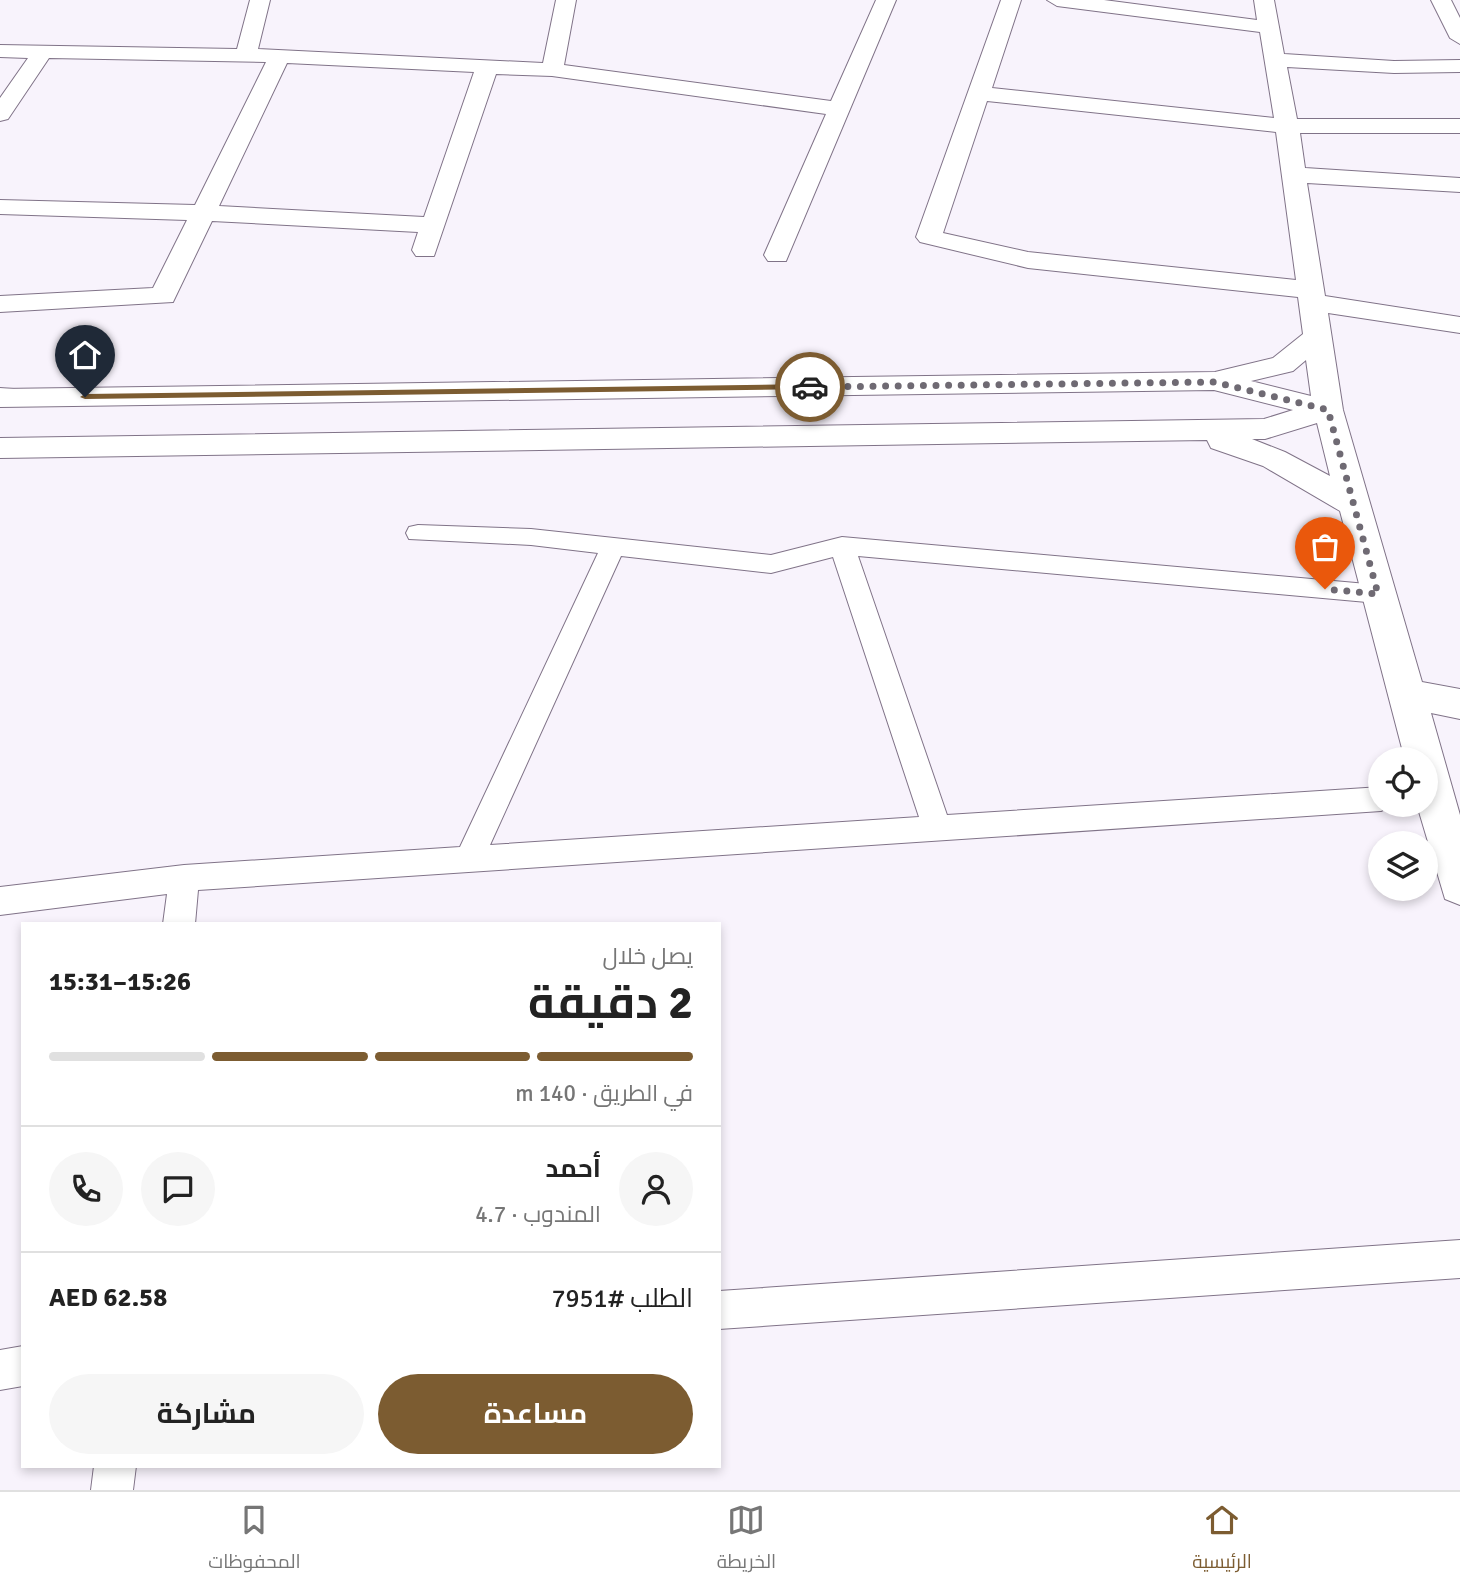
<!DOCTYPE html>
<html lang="ar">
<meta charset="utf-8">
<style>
:root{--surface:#fff;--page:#f6f6f6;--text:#222;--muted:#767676;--line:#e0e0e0;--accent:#7c5c31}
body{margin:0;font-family:Signika,Cairo,sans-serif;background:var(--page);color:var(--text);direction:rtl;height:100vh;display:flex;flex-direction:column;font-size:26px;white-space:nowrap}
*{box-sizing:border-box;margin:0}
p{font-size:23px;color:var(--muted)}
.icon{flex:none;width:38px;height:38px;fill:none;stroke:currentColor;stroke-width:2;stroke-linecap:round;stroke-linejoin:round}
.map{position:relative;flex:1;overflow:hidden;direction:ltr}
.drawer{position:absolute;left:21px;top:922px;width:700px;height:546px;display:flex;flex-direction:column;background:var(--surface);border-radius:0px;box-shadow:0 4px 10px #0003;direction:rtl}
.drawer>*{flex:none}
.buttons{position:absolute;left:1368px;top:747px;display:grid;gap:14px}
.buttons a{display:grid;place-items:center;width:70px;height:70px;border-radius:50%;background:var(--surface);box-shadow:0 4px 10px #0003;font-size:35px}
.pin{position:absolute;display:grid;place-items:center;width:60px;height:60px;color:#fff;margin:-72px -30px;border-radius:50% 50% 50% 0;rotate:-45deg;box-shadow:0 0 7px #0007}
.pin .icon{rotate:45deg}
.courier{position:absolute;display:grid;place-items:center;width:70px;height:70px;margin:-35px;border:5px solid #7c5c31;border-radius:50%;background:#fff;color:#222;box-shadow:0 2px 9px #0007}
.headline em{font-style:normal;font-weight:700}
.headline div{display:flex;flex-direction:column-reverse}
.headline{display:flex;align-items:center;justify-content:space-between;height:119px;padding:0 28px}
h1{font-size:46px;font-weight:700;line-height:52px}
.bar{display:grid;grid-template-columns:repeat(4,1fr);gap:10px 7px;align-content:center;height:84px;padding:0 28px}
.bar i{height:9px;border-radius:5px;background:var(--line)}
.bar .selected{background:var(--accent)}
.bar p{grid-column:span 4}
.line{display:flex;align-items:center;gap:18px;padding:0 28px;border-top:2px solid var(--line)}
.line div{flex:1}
.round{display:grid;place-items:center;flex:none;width:74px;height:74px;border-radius:37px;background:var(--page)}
.cta{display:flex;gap:14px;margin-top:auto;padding:14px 28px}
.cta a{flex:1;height:80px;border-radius:42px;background:var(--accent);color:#fff;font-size:28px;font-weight:700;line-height:80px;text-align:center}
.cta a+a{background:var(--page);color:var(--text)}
.tabs{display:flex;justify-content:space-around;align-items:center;height:98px;border-top:2px solid var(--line);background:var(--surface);font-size:19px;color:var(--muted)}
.tabs a{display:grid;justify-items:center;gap:4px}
.tabs .selected{color:var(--accent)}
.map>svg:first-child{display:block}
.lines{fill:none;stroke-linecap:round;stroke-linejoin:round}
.lane-casing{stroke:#807388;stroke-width:2}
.street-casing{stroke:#807388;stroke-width:2}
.highway-casing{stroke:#807388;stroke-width:2}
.lane{fill:#fff;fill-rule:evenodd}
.street{fill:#fff;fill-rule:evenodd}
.highway{fill:#fff;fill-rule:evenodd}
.route{fill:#7c5c31}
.done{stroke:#6f6a73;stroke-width:7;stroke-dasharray:0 12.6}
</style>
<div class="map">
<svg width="1460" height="1490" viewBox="0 0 1460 1490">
<rect width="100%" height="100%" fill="#f8f3fc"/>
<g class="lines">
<defs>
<path id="lane" d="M418 525 531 529 771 555 842 537 1378 585 1387 587 1391 594 1387 601 1378 603 858 556 947 815 1381 787V805H1393L1381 811 198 890 195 924H163L167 894 0 915V887L184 865 460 847 598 553 531 545 409 539 406 533 409 527ZM621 556 771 573 833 557 919 817 490 845Z
M1460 1240V1278L719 1329V1291Z
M23 1346V1386L0 1390V1350Z
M94 1466H136L133 1490H91Z"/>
<path id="street" d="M250 0H270L258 49 543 63 556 0H576L564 65 831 101 876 0H896L786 261H768L764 255 826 114 552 76 496 74 434 256H416L412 250 418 232 212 221 173 302 0 312V296L153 288 187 220 0 214V200L195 205 266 62 49 58 8 119 0 121V98L28 58 0 57V45L237 49ZM287 63 474 72 424 217 219 206Z
M1001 0H1021L992 88 1274 118 1260 32 1057 6 1047 0H1104L1257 20 1254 0H1274L1284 54 1394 61 1460 60V72L1394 73 1287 67 1297 119H1460V133H1300L1305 168 1460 178V192L1307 183 1325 296 1460 317V333L1328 313 1343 410 1422 682 1460 689V719L1431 713 1460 815V905L1445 899 1417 805H1426V760H1405L1340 511 1263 466 1211 448 1207 440 0 458V438L1264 419 1293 410 1214 390 0 407V389L1215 372 1273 358 1303 334 1298 297 1028 268 920 242 916 237ZM987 101 1276 132 1296 280 1028 252 943 233ZM1306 360 1311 396 1251 381 1293 371ZM1317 423 1330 476 1285 452 1252 439H1265Z
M1431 0H1451L1460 18V44L1450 38Z"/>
<path id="highway" d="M0 388 41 391 45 398 41 405 0 406Z"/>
</defs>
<use href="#lane" class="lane-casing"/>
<use href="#street" class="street-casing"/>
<use href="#highway" class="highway-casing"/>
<use href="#lane" class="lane"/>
<use href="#street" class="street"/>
<use href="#highway" class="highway"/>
</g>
<path class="route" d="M810 384 813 389 85 399 80 397 85 394Z"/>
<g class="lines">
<path class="done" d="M810 387 1214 382 1328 410 1378 594 1325 589"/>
</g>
</svg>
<div class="buttons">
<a><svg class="icon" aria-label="locate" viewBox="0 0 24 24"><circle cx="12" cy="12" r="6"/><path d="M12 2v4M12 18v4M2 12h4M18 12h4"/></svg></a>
<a><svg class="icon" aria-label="layers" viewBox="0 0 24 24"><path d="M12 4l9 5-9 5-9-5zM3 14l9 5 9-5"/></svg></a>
</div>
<div class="pin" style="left:1325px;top:589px;background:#ea580c"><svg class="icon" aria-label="bag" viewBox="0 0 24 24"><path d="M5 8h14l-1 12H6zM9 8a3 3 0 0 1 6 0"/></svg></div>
<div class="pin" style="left:85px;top:397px;background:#1f2937"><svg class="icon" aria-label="home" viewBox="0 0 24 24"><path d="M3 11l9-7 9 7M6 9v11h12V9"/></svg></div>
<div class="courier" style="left:810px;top:387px"><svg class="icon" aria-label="car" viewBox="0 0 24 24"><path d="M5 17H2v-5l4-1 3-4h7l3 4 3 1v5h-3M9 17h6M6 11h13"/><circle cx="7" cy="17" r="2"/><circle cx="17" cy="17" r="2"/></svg></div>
<section class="drawer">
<div class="headline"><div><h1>2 دقيقة</h1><p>يصل خلال</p></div><em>15:26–15:31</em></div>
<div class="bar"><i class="selected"></i><i class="selected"></i><i class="selected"></i><i></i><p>في الطريق · 140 m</p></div>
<div class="line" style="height:126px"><a class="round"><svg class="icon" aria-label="person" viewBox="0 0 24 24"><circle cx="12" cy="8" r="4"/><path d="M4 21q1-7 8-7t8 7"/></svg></a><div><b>أحمد</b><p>المندوب · 4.7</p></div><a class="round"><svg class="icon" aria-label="chat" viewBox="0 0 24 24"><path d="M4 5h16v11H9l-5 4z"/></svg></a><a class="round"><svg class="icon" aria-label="phone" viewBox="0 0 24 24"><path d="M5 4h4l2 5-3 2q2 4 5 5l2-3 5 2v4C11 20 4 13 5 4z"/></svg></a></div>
<div class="line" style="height:91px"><div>الطلب #7951</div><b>AED 62.58</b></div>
<div class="cta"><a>مساعدة</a><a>مشاركة</a></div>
</section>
</div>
<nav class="tabs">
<a class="selected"><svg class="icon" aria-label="home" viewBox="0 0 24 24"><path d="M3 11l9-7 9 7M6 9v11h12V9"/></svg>الرئيسية</a>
<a><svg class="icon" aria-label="map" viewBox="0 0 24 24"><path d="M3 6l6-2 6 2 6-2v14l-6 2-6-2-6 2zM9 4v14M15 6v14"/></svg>الخريطة</a>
<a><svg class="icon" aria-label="saved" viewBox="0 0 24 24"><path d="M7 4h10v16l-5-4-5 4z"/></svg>المحفوظات</a>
</nav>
